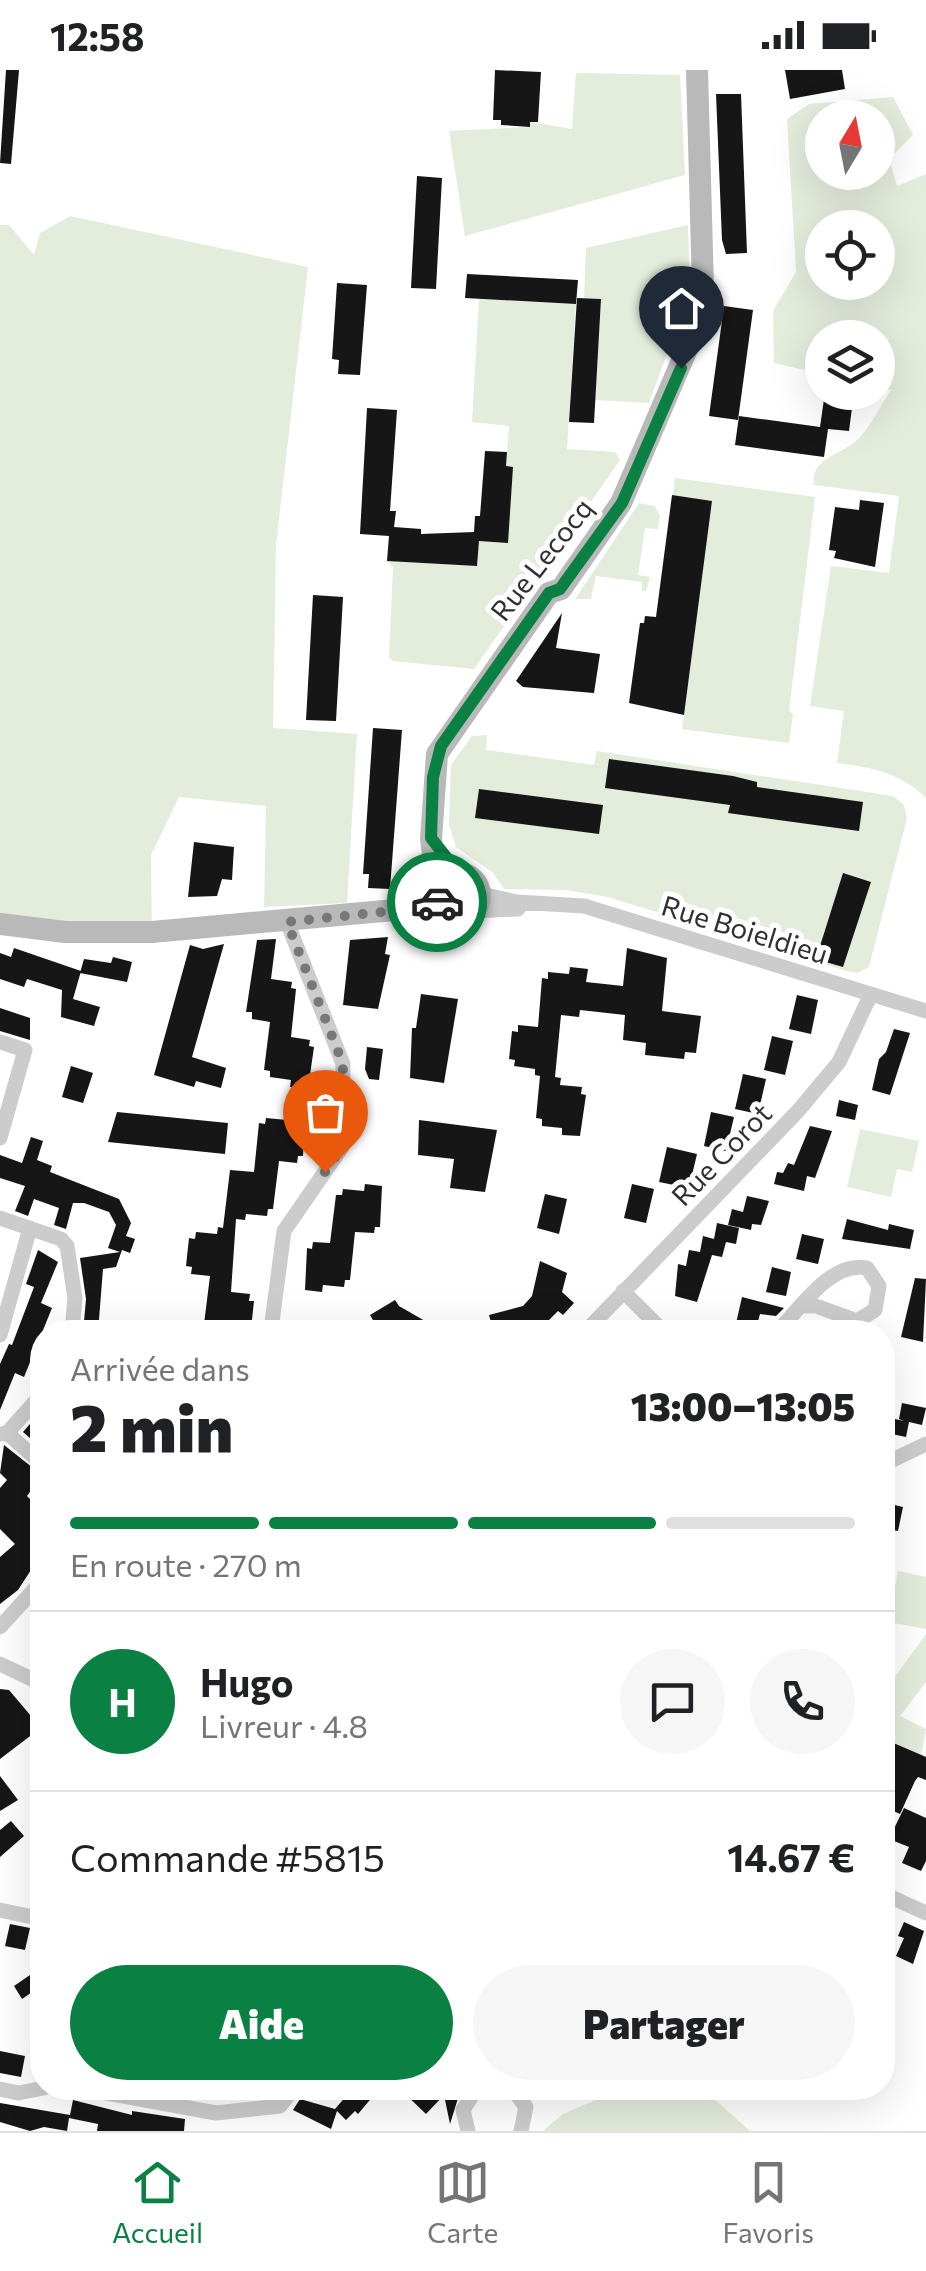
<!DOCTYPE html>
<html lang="fr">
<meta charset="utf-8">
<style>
:root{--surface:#fff;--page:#f6f6f6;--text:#202124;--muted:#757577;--line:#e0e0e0;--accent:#0b8043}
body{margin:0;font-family:Commissioner,sans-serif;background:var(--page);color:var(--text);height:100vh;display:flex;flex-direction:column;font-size:38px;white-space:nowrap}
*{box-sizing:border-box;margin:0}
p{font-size:32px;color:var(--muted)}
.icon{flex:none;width:55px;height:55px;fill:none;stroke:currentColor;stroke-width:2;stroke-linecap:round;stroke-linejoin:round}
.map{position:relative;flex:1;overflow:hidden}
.details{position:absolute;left:30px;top:1250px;width:865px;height:780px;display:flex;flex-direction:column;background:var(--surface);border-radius:40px;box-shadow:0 10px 40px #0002}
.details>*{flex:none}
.needle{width:65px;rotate:10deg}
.controls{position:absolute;left:805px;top:30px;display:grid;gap:20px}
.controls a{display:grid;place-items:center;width:90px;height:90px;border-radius:50%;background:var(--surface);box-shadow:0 10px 40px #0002;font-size:50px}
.pin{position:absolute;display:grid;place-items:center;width:85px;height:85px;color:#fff;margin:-102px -42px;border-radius:50% 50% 50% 0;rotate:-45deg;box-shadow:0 0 10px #0007}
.pin .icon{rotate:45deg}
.courier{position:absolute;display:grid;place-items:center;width:100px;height:100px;margin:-50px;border:8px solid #0b8043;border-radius:50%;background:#fff;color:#222;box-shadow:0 2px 12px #0007}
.head em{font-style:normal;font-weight:800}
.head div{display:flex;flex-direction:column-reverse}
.head{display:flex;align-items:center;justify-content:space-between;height:170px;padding:0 40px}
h1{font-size:65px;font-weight:800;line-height:75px}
.bar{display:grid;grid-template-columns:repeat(4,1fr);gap:15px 10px;align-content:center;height:120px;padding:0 40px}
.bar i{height:12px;border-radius:8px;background:var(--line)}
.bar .on{background:var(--accent)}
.bar p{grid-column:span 4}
.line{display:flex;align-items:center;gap:25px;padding:0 40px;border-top:2px solid var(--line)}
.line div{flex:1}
.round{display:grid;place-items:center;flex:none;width:105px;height:105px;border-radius:52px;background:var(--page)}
.primary-button{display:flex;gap:20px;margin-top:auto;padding:20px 40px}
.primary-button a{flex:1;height:115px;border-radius:60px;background:var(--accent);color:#fff;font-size:40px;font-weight:800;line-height:115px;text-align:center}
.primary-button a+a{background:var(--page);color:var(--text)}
.status{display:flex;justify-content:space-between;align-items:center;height:70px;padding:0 50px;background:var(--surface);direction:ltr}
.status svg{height:28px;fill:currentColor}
.dock{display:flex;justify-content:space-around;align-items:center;height:140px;border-top:2px solid var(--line);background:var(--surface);font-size:28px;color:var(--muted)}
.dock a{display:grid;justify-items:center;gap:5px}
.dock .on{color:var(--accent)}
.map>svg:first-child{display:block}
.green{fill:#e4ecdc;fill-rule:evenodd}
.building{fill:#161616}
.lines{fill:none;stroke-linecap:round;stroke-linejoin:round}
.street{stroke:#ccc;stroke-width:15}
.secondary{stroke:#b9b9b9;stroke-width:22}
.done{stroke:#787878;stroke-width:10;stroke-dasharray:0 18}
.route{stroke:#0b8043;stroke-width:12}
.labels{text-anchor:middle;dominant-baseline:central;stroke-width:10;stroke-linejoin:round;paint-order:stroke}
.street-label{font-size:28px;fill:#2f2f2f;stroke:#fff}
</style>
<div class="status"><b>12:58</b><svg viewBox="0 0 49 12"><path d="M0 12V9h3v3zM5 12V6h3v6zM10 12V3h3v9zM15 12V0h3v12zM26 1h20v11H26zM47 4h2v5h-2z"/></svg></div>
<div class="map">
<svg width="926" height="2061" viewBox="0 0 926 2061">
<rect width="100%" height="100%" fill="#fff"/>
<path class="green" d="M576 3 680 5 685 105 465 166 449 61 529 57 531 52 572 59Z
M893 27 913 65 889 89 897 116 926 104V728C901 703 871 697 837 693L844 641 810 636 831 496 889 503 899 426 814 415C810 386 845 385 860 367 872 354 881 335 891 320L878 316V268H822V304L774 293 773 241 796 202 787 49 809 34ZM822 48H878V102H822ZM822 158H878V212H822Z
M70 146 308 197 276 475 273 658 357 664 347 833 264 837 266 736 179 727 151 785 152 862 0 854V155H9L34 185 40 163Z
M688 155 690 220 649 333 595 330 601 229 584 228 586 178Z
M479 229 576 234 567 379 615 382 620 390 474 599 393 591 389 587 393 497 387 491 477 496 479 471 512 397 506 396 509 356 472 352Z
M675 408 815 427 789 641 793 644 789 673 682 659 712 431 673 425Z
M639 433 655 436 660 446 658 459 645 458 638 505 650 507 646 521H642V512L596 506 591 529H575Z
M487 665 486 680 594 695 597 681 893 726 904 735 907 748 869 897 857 903 846 901 608 827 566 820 504 819 492 802 456 777 449 755 451 695 472 666Z
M860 1059 919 1071 912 1102 897 1099 891 1127 847 1117Z
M898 1501 926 1507V1559L888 1552Z
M926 1564V1612L900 1646 926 1659 921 1685 885 1669 883 1672V1623Z
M623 2018H702L750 2061H543L563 2044Z"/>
<path class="building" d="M6 0H19L11 94 0 93Z
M495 0 541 2 538 52H530V57L501 55V50H493Z
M785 0H842L845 19 790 29Z
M716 24H741L747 183 726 184 722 170Z
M417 106 442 108 436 219 411 218Z
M467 204 578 210 576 234 465 228Z
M337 213 367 215 360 305 338 304 339 290 332 289Z
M577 228 601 229 594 353 569 352Z
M724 236 753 240 738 350 709 346Z
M825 322H854L849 361 828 359 824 387 735 375 739 346 820 357Z
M367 338 397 340 390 441H396L394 457 421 459V464L474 462 475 446H480L485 381 507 382 506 396 513 397 508 473 479 471 477 496 387 491 389 466 360 464Z
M672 425 712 431 684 645 629 633 640 553H644L645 546 656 547Z
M860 430 884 433 875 497 834 488 836 481 829 480 835 437 859 440Z
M313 525 343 527 336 651 306 650Z
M562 543 556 578 600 584 594 623 523 617 516 611Z
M373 658 402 660 390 819 368 818 369 804H363Z
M609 689 733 706 757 712V717L863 732 859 761 728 743 730 735 605 718Z
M479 719 603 735 599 764 475 748Z
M194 772 234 777 232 810 222 809 217 826 188 827Z
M843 803 871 812 843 897 822 891 826 878 820 876Z
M388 867 385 884 390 885 378 939 343 935 350 870Z
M276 869 271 909 292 912 291 918 296 919 291 967 310 970 309 976 314 977 308 1019 290 1017 291 1010 270 1007V1001L264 1000 270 952 252 949V942H246L257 870Z
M224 874 192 987 226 998 221 1018 196 1011 194 1017 154 1005 190 875 203 879Z
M14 878 81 901 73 929 100 937 94 956 61 947 62 920 27 909 24 917 0 909V883L11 887Z
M627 878 667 888 662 941 701 946 696 983 685 982 684 989 645 985 646 973 623 970 625 945 580 940 579 947 561 945 555 1007 561 1008 560 1015 582 1017 581 1024 586 1025 580 1066 562 1065V1058L542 1056V1049L536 1048 540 1006 535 1005V999L514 996 515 990 509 989 512 961 518 962V955L538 957 542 908 548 909V902L569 904 570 897 588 899 586 912 623 916Z
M113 887 132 892 127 912 80 903 84 889 111 893Z
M421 924 458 929 444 1013 410 1008 412 958H416Z
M797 925 818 930 811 964 789 959Z
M0 938 30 948V970L0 961Z
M894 959 910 963 890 1025 872 1020 879 989 886 982Z
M772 966 793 971 785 1005 764 1000Z
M367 977 383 979 379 1010 369 1009 365 999Z
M71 996 93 1003 83 1033 62 1027Z
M743 1004 766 1009 758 1044 735 1039Z
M839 1030 858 1035 855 1050 836 1046Z
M117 1042 228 1053 225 1084 108 1072Z
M288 1042 305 1044 303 1086H298L297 1093 279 1091 273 1139H268L267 1146 246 1144 245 1150 236 1149 231 1222 250 1224 249 1231H254L251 1259 209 1262 210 1255 204 1254 210 1206 191 1204 192 1197 186 1196 189 1168 195 1169 196 1162 217 1164 218 1157 223 1158 230 1100 254 1102 259 1053 265 1054 266 1048 287 1050Z
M711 1042 734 1047 726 1081 704 1076Z
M419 1050 497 1060 485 1122 450 1118 454 1089 418 1085Z
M810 1056 832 1061 815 1108 807 1106 804 1121 774 1114 777 1102 783 1103 788 1093 794 1095Z
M31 1067 43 1071 37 1090 52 1096 50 1102 119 1129 131 1153 126 1166 135 1169 130 1183 122 1180 116 1197 103 1199 98 1262H83L86 1229 80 1188 120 1182 108 1178 116 1155 109 1142 84 1133H73L66 1159 54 1155 59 1138 34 1129 28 1146 15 1141 25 1116 0 1108V1085L22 1093Z
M667 1077 697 1084 689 1118 659 1112Z
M365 1114 382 1116 380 1157H375L374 1163 355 1162 350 1210H345L344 1217 323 1215 322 1222 305 1220 307 1178 312 1179 313 1172 330 1173 336 1125H342L343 1119 364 1121Z
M632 1114 654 1119 646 1153 624 1148Z
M545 1124 567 1129 559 1164 537 1158Z
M747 1126 769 1131 761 1155 752 1154 751 1160 728 1155 732 1139 743 1142Z
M847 1149 888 1160 889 1154 914 1160 910 1179 842 1169Z
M717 1153 739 1158 736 1174 726 1172 722 1187 712 1185 697 1232 675 1226 678 1194 686 1196 689 1180 700 1182 703 1166 714 1169Z
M802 1164 824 1169 818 1194 796 1189Z
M38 1180 58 1192 41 1233 52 1238 24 1307 15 1303 0 1340V1294L9 1274 12 1275 34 1217 26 1214Z
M540 1191 567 1203 562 1222 574 1233 563 1245 558 1241 537 1262 493 1260 489 1245 523 1236 532 1226Z
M772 1197 791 1202 786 1226 766 1222Z
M915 1208 926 1209 923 1272 901 1267Z
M742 1227 784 1238 776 1246 760 1244 755 1262H734Z
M395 1230 399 1236 444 1262H380L370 1245Z
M902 1333 926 1338 922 1355 909 1352 906 1367 882 1362 886 1347 904 1351 899 1349Z
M42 1340V1366L38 1375 23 1362Z
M4 1375 42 1405 27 1426 42 1441V1483L18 1520 0 1534V1487L15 1474 0 1459V1418L7 1410 0 1403Z
M882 1432 903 1437 898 1461 882 1458Z
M0 1619 9 1620 31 1646 42 1636V1657L0 1689Z
M882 1668 926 1687V1710L918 1707 915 1711 900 1744 882 1736 887 1710 882 1708Z
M0 1706 18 1730 0 1741Z
M904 1738 926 1748V1791L921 1801 902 1793 909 1777 889 1769Z
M11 1751 24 1766 0 1787V1760Z
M904 1852 924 1861 913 1894 896 1886 904 1868 898 1866Z
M10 1854 30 1858 25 1880 5 1876Z
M30 1905 40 1908 38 1918 22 1929 14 1916Z
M0 1981 25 1986 21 2007 0 2003Z
M353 2018H380L358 2044 355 2041 346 2050 337 2041 331 2059 293 2040 300 2029 335 2039Z
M399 2018H452L459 2025 450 2054 444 2025 426 2044Z
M73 2030 132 2045V2041L185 2049 184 2061H97L98 2054 69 2048 67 2061 44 2057 30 2061 0 2052V2033L70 2045Z"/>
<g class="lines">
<path class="street" d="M481 824 517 832 584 836 926 941
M473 841 518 839
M0 972 25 980 0 1068
M0 1148 61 1169 67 1176 75 1228 72 1262
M623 1221 664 1262
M282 1262 272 1252 284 1161 342 1077 343 994 287 852
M337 1262H338
M585 1262 798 1041 839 992 871 924
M777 1262C799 1240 831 1190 867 1198L879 1216 875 1240 857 1251 816 1236H803
M0 1265 30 1158
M7 1363 42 1324
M0 1364 7 1363 42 1394
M882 1395 926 1374
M0 1557 42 1511
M0 1594 42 1614
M882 1823 926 1843
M0 1840 42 1849
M80 2018 216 2043 280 2036 294 2018
M512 2018 526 2037 521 2061
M0 2019 18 2023 44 2018
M468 2061 463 2040 477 2018"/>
<path class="secondary" d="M436 825a22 22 0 1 1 44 0a22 22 0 1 1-44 0Z
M437 817 431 769 437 684 549 523 561 519 621 433 696 258 703 218 697 0
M0 854 65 862H152L439 836"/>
</g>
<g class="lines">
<path class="done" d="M325 1102 342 1077 343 994 287 852 439 836 437 832"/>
<path class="route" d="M437 832 440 812 458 802 431 768 433 707 441 676 549 523 560 519 622 433 681 298"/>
</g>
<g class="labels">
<g class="street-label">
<text transform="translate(541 489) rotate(-52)">Rue Lecocq</text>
<text transform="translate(745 859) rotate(17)">Rue Boieldieu</text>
<text transform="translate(721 1084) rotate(-46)">Rue Corot</text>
</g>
</g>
</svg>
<div class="controls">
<a><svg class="needle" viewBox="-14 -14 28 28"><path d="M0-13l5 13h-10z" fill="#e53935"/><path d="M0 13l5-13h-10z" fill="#757577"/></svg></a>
<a><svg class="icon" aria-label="locate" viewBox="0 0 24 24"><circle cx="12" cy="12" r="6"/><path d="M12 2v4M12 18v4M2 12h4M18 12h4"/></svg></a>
<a><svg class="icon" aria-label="layers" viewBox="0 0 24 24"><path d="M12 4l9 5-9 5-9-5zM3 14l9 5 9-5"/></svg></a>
</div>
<div class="pin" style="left:325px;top:1102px;background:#ea580c"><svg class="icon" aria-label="bag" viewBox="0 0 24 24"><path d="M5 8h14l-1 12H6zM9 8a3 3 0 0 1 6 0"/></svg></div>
<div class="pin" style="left:681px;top:298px;background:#1f2937"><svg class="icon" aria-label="home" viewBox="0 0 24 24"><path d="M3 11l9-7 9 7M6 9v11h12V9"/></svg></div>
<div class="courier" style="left:437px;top:832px"><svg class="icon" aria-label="car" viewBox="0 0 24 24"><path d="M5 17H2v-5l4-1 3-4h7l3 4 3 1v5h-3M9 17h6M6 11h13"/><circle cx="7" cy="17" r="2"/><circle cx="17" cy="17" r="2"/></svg></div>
<section class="details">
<div class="head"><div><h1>2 min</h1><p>Arrivée dans</p></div><em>13:00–13:05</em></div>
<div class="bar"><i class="on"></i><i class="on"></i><i class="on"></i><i></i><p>En route · 270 m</p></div>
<div class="line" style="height:180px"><b class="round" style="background:var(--accent);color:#fff">H</b><div><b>Hugo</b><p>Livreur · 4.8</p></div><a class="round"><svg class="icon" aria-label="chat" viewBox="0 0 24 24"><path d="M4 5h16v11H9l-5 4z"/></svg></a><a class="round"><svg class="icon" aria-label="phone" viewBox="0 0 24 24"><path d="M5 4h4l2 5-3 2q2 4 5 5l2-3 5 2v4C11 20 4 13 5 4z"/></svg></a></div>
<div class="line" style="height:130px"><div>Commande #5815</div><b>14.67 €</b></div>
<div class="primary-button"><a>Aide</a><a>Partager</a></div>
</section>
</div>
<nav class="dock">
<a class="on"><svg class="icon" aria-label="home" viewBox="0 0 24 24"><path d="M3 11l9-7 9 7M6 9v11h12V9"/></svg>Accueil</a>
<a><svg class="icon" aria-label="map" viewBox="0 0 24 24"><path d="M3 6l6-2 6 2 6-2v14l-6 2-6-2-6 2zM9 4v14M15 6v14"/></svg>Carte</a>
<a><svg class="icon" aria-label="saved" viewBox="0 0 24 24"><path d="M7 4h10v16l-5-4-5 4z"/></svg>Favoris</a>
</nav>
